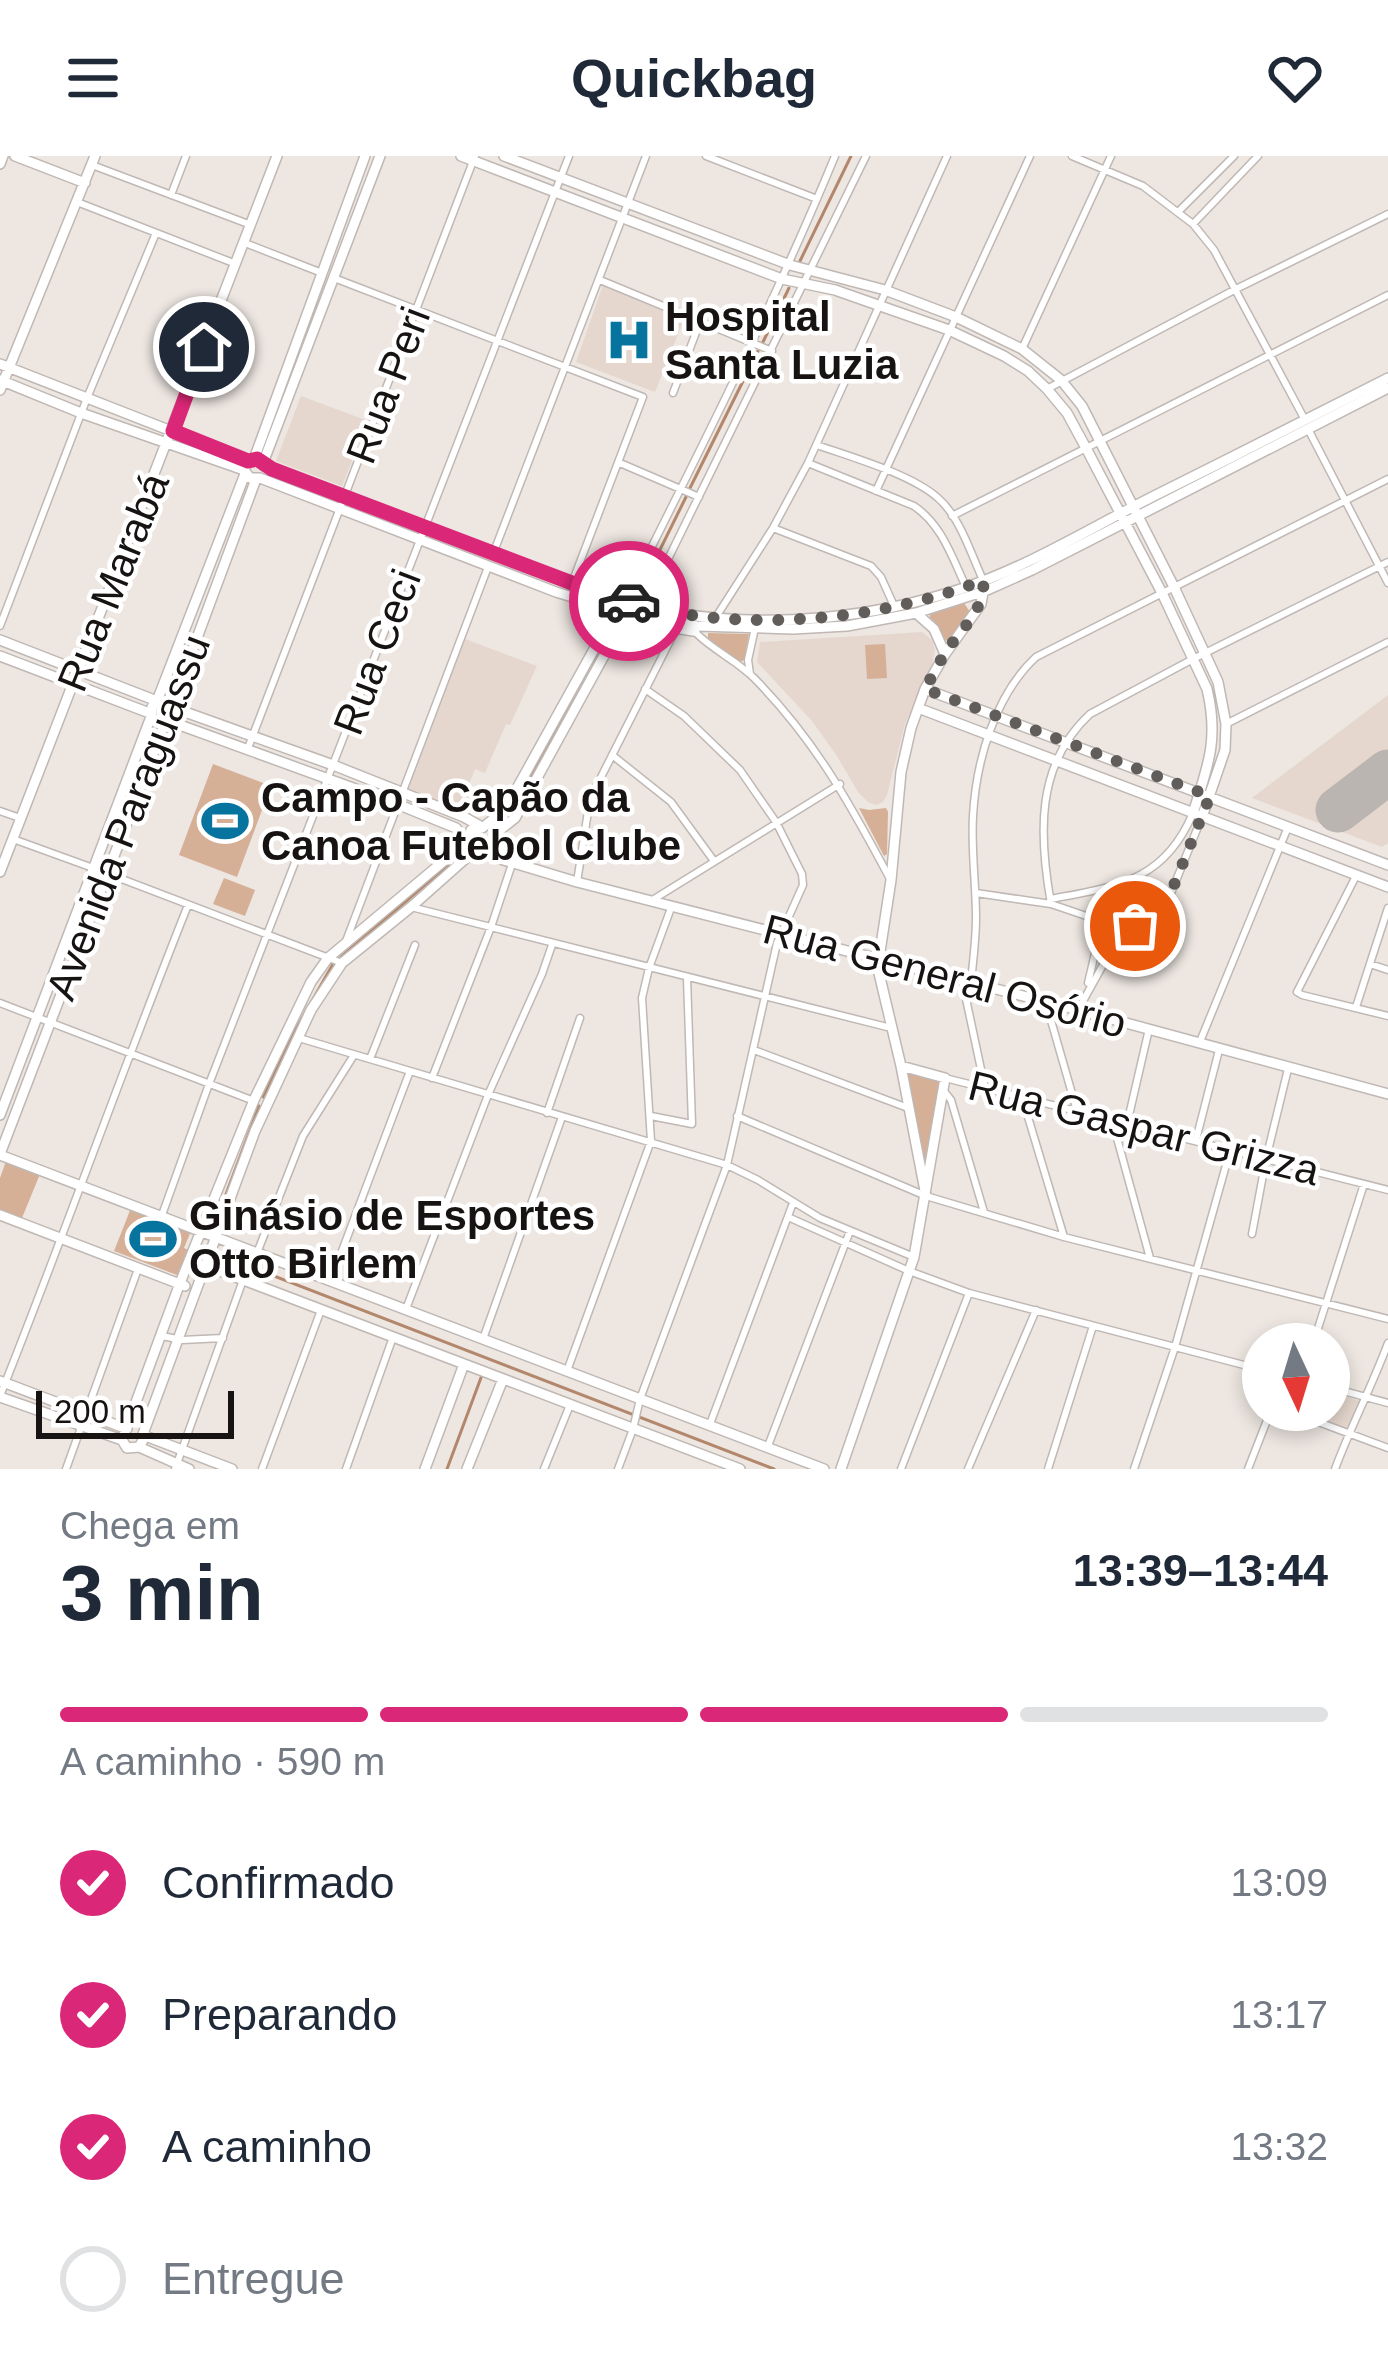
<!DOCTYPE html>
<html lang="pt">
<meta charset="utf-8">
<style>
:root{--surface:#fff;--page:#f6f6f7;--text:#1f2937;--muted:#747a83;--line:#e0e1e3;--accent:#db2777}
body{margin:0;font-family:Helvetica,sans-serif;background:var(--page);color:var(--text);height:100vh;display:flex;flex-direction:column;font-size:45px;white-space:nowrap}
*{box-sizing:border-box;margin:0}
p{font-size:39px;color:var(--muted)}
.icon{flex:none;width:66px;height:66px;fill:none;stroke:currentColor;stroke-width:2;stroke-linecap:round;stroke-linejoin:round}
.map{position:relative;height:1313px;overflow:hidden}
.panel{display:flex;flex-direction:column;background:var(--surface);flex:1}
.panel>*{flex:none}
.needle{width:78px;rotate:176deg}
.controls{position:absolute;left:1242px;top:1167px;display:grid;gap:24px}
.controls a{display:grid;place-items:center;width:108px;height:108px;border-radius:50%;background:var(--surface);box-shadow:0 6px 18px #0003;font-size:60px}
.scale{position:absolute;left:36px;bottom:30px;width:198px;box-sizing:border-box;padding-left:12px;border:6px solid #161312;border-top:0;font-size:33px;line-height:42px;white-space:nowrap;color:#161312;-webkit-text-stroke:9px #fff;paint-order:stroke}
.pin{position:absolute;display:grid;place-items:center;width:102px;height:102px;color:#fff;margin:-51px;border:6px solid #fff;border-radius:50%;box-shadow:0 3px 12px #0007}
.courier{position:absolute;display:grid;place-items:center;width:120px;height:120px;margin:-60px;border:9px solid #db2777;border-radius:50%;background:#fff;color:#222;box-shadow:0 3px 15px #0007}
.overview em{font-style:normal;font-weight:600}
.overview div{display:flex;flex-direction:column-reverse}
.overview{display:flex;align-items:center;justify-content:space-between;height:204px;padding:0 60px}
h1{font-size:78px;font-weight:600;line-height:90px}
.bar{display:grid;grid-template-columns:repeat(4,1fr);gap:18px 12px;align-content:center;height:144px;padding:0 60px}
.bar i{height:15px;border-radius:9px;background:var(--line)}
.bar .active{background:var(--accent)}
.bar p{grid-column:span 4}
ol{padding:0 60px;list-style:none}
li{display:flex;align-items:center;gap:36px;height:132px}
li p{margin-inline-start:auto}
li .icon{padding:12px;border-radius:50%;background:var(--accent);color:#fff;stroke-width:4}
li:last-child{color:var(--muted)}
li i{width:66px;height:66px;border:6px solid var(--line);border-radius:50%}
header{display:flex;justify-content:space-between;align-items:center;height:156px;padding:0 60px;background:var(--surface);font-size:54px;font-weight:600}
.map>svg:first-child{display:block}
.built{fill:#e5d7ce}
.green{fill:#d6af97}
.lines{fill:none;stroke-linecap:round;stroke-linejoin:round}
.stream{stroke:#b2876c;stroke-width:3}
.runway{stroke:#bbb5b1;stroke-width:45}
.street-casing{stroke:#bfb8b4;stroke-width:9}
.secondary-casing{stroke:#bfb8b4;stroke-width:12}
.street{stroke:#fff;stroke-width:6}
.secondary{stroke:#fff;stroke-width:9}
.done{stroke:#615d5a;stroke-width:12;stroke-dasharray:0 21.6}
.route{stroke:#db2777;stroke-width:15}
.labels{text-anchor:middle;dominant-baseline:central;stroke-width:9;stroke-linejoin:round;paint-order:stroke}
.poi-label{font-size:42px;font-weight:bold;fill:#161312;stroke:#fff;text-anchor:start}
.street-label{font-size:42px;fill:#161312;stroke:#fff}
</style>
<header><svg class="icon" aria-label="menu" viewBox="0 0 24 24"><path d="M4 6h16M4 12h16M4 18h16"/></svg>Quickbag<svg class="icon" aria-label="heart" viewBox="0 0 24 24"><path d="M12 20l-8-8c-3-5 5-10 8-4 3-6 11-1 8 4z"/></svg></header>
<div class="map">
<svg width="1388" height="1313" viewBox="0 0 1388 1313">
<rect width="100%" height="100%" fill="#ede6e1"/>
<path class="built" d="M603 129 684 163 655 236 576 206Z
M301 240 368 265 342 330 276 305Z
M922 476 932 484 935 494 932 509 905 568 887 639 883 646 876 649 868 646 858 636 837 600 812 565 757 506 760 486Z
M465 483 537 510 510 569 506 568 485 617 475 613 459 653 407 634Z
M1388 539V687L1382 691 1252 642Z
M1329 1235 1360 1245 1349 1274 1304 1258 1305 1254H1329Z"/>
<path class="green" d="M964 447 970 456 949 485 944 484 930 465V458Z
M708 477 749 478 744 504 740 506 708 483Z
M885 488 887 522 867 523 865 489Z
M213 608 271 630 237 721 179 699Z
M859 652 869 654 886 652 888 656 887 698 884 700Z
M224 722 255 734 245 760 213 748Z
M905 915 941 926 926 1019Z
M6 1005 40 1018 22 1062 0 1054V1022Z
M131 1052 191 1075 184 1092 190 1095 177 1119 114 1095Z"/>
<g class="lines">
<path class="stream" d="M800 105 851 0
M763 186 789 132
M690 332 758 195
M648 418 686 341
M493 672 511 655 604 485
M341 801 462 697
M263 941 292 880 333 808
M213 1073 259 950
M217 1098 774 1313
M447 1313 482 1219"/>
<path class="runway" d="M1338 654 1388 616"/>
<defs>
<path id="street" d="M706 0 817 43
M1072 0 1143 30 1193 68 1214 94 1305 264
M92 9 251 69
M171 39 186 0
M77 46 236 108
M1179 55 1234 0
M1193 68 1258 0
M245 87 322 117
M334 122 643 241 572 427
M600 124 772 195
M1022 193 1111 0
M1047 233 1236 133 1388 58
M673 237 700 166
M1308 273 1388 427
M817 289C851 301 911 318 938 342 960 361 971 398 983 424
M620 307 699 341
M808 307 914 350C942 369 952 401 966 431
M876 335 1030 0
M952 360 1388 139
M773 372 871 410 881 421 894 450
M493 398 646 0
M621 443 627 440C700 295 773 150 835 0
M645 450 866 0
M716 461 773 372 808 307 947 0
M0 470 87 242 156 77
M697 470 696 477C713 494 737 505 754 522 815 584 849 646 889 721
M750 518 748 504 755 472
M1226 568 1388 486
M248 592 475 0
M612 599 671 646 714 705
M0 655 20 662
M13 683 93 712
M106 717 342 807
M1356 720 1297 836 1302 839 1388 860
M577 726 589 649 595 633 674 477 678 474 696 477
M976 737 1051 748 1098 764 1100 776 1088 827
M654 743 840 628
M1051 743C1117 730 1164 726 1193 657
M1051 748C1039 680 1035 609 1090 558L1193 503 1388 406
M411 751 891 872
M346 785 488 411
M1370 808 1388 814
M962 824 985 932
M971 826C973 805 976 783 976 762 976 728 971 694 973 660 976 605 995 539 1036 501L1388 323
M0 847 254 945
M1046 847 1077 955
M1356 851 1388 752
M1078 854 1118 782C1133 768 1152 771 1164 754L1202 661
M299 882 727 1009 758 1024 820 1062 914 1101
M1199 888 1288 671
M754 894 908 952
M370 903 415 789
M432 922 491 771 512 708
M945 922 1388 1034
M944 935 951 944 984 1056
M1022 941 1064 1081
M547 957 580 862
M651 960 692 968 687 822
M737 960 926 1040 1064 1081 1388 1163
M1112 964 1150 1102
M1127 968 1149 873
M1196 984 1219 894
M162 1059 209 928 569 0
M788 1061 909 1115 969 1137 1263 1214
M1252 1078 1266 1003 1288 913
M257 1097 303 980 354 899
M331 1124 410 915
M406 1153 488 939 542 818 552 789
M162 1180 182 1184 223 1182
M483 1183 562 961
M1313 1188 1364 1028
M567 1215 651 985 642 842 649 812 671 752
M1329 1231 1388 1247
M0 1240C65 1077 123 912 188 749
M1286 1254 1388 1292
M710 1268 793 1047
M768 1290 850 1075
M66 1313 138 1113
M175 1313 243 1124
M262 1313 321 1154
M346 1313 393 1181
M544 1313 570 1249
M618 1313 633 1273 640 1243 727 1009 777 787 803 729 802 718 776 666 740 614 684 560 645 533
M901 1313 969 1137
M968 1313 1036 1154
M1048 1313 1093 1170
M1134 1313 1175 1191 1230 995
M1248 1313 1271 1254
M1335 1313C1351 1270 1372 1230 1388 1187"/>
<path id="secondary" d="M15 0 85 27
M461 0 782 123 835 134 949 174 1004 200 1028 215 1047 233 1067 257 1086 292 1162 437 1207 533C1219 583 1208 610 1193 657
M504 0 790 109 885 134 956 161 1022 193 1061 224 1082 250 1174 431 1218 526 1226 568 1225 594 1202 661
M0 8 3 0
M0 208 248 305
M0 224 81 257 244 314 250 322H260L556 436 627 458 697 470 793 473 847 470 916 457 985 435 1032 414 1388 232
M0 234 95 0
M263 307 380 0
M264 310C341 340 418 368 494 398 553 420 613 446 676 457 770 473 874 462 964 432 1029 410 1091 372 1152 341 1231 302 1309 262 1388 222
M244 314 248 305 254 303 365 0
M916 457 934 473 945 498
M0 484 157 545
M0 500 152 558
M925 533 1388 709
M171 551 333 609 464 661 480 670
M918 552 1388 731
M166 564 397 648 456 672 466 684
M477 696 577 726 1078 854 1388 938
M0 716 277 0
M0 959 152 558V551L157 545 245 318
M0 998 166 564 171 558V552L256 323
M0 999 824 1313
M926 1040 901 910 878 813 879 802 891 724 901 616 911 572 925 533 945 498 981 448 984 431
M0 1059 185 1130
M204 1109 740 1313
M0 1225 127 1273
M0 1241 122 1284 127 1292 139 1291 189 1313
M143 1279 232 1313
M122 1284 180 1127 254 944 311 826 328 802 457 694 467 685 471 674 482 672 505 654 608 468 613 450
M139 1291 143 1284V1278L255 975 311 854 342 807 411 751 474 695 486 693 496 677 515 662 617 476 627 463 634 460
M425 1313 464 1208
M467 1313 503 1223
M841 1313 914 1101 945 922 901 910"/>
</defs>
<use href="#street" class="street-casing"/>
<use href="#secondary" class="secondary-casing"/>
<use href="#street" class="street"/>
<use href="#secondary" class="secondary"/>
</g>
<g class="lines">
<path class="done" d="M629 445C733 479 883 465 983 424 987 453 958 476 944 499 937 510 931 522 925 533L1210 640 1164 754 1154 765 1135 770"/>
<path class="route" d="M204 191 173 275 248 305 257 303 272 313 572 427 629 445"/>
</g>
<defs>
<symbol id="hospital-bare" viewBox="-9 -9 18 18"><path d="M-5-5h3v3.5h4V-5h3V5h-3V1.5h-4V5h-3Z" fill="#07749f" stroke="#fff" stroke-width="2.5" paint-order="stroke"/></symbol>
<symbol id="stadium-bare" viewBox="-9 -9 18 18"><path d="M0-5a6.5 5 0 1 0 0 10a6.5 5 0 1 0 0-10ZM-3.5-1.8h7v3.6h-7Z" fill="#07749f" stroke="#fff" stroke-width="2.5" paint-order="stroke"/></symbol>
</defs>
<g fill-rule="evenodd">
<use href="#hospital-bare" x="596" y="151" width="66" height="66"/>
<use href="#stadium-bare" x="192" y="632" width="66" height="66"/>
<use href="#stadium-bare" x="120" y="1050" width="66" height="66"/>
</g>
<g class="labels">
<g class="poi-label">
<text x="665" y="160">Hospital<tspan x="665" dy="48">Santa Luzia</tspan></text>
<text x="261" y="641">Campo - Capão da<tspan x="261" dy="48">Canoa Futebol Clube</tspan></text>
<text x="189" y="1059">Ginásio de Esportes<tspan x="189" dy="48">Otto Birlem</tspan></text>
</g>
<g class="street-label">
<text transform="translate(388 229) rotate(-69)">Rua Peri</text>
<text transform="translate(113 426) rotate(-68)">Rua Marabá</text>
<text transform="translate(377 496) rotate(-69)">Rua Ceci</text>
<text transform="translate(128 661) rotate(-69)">Avenida Paraguassu</text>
<text transform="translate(945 820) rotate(15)">Rua General Osório</text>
<text transform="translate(1144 972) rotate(14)">Rua Gaspar Grizza</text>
</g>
</g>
</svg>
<div class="controls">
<a><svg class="needle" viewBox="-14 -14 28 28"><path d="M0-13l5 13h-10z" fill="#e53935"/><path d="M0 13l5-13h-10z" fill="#747a83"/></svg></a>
</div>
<div class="scale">200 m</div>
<div class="pin" style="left:1135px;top:770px;background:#ea580c"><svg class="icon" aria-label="bag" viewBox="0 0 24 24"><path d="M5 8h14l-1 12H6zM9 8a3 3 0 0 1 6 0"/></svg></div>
<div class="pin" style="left:204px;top:191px;background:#1f2937"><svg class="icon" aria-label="home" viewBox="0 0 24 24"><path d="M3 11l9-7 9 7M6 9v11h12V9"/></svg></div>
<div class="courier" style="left:629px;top:445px"><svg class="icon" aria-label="car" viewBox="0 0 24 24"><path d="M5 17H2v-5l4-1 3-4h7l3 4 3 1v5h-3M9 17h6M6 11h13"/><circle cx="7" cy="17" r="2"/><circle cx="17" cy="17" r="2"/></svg></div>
</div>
<section class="panel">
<div class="overview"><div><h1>3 min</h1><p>Chega em</p></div><em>13:39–13:44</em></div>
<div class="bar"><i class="active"></i><i class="active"></i><i class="active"></i><i></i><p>A caminho · 590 m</p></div>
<ol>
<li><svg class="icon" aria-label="check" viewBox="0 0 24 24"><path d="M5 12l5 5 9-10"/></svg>Confirmado<p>13:09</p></li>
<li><svg class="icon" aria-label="check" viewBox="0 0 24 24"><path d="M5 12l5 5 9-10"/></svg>Preparando<p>13:17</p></li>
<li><svg class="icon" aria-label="check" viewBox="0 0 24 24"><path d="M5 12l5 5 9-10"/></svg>A caminho<p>13:32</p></li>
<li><i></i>Entregue</li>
</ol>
</section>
